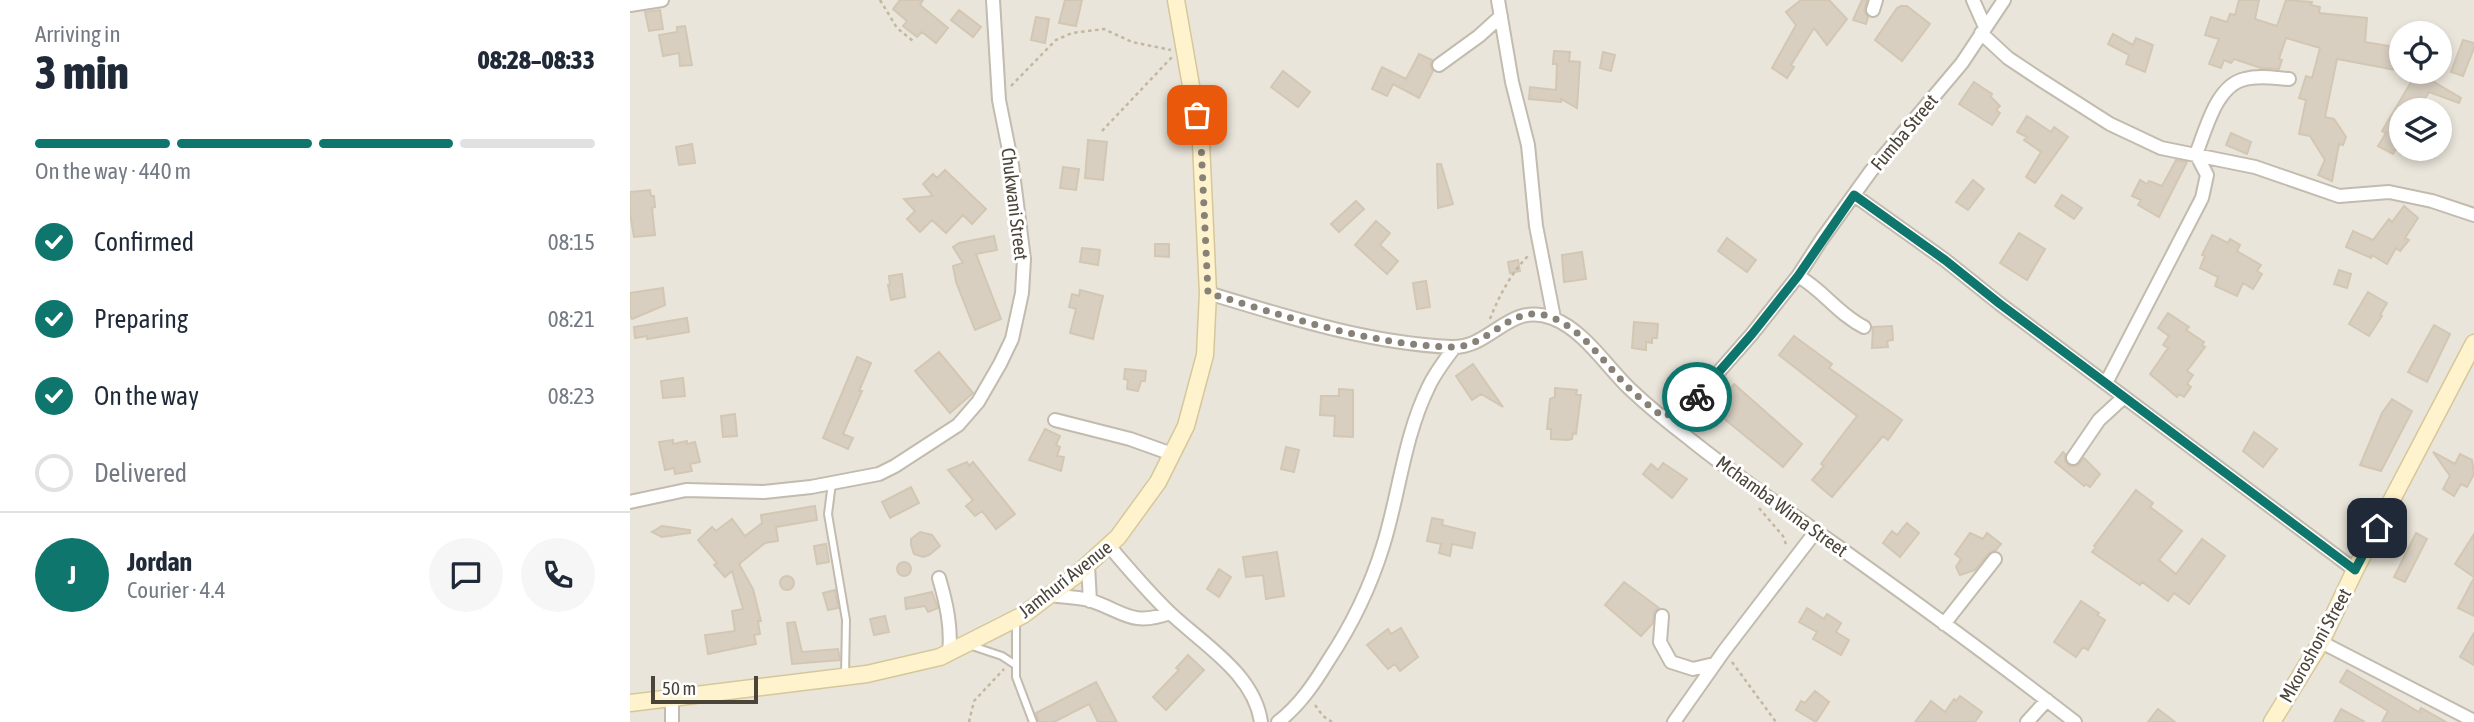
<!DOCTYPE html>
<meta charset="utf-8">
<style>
:root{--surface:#fff;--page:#f6f6f7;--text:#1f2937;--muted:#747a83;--line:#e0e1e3;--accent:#0f766e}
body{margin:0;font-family:"Asap Condensed",sans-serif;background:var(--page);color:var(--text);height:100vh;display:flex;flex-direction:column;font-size:26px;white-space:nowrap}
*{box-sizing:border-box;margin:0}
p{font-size:23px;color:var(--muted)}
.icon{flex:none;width:38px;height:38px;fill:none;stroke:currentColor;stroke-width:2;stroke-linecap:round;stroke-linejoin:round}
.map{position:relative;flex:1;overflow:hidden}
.details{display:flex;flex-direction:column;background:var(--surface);width:630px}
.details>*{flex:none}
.tools{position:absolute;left:1759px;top:21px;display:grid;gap:14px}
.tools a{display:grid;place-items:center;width:63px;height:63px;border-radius:50%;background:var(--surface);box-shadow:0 4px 10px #0003;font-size:35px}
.scale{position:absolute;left:21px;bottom:18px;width:107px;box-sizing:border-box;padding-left:7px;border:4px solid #4b4439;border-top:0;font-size:19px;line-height:24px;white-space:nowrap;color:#4b4439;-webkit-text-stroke:5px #fff;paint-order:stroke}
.pin{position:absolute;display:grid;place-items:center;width:60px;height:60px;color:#fff;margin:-30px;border-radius:14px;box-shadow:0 4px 10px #0006}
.courier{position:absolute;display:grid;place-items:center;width:70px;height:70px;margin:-35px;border:5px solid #0f766e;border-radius:50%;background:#fff;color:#222;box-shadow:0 2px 9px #0007}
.headline em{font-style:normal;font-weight:800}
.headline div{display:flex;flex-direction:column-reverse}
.headline{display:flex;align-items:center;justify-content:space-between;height:119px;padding:0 35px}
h1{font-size:46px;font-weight:800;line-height:52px}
.bar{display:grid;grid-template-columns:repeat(4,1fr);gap:10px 7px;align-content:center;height:84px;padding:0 35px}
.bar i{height:9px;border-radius:5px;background:var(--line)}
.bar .active{background:var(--accent)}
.bar p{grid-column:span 4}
.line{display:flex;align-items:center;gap:18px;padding:0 35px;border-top:2px solid var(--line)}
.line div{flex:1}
.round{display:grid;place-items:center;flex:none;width:74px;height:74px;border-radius:37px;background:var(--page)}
ol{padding:0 35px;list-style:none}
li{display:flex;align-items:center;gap:21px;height:77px}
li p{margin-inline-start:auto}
li .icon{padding:7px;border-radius:50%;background:var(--accent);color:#fff;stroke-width:4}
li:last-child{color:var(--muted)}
li i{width:38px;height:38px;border:4px solid var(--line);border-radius:50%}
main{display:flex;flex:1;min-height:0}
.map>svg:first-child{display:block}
.residential{fill:#eae5da;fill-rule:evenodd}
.building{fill:#d8cfc1;stroke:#d3c7b4;stroke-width:2}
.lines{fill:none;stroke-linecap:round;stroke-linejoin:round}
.lane-casing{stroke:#c2bbae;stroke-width:10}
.street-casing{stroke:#c2bbae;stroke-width:16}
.secondary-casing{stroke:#d6c79b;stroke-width:19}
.path{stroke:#c4b79f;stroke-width:2.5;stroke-dasharray:3.5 3.5;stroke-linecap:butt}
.lane{stroke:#fff;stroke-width:6}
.street{stroke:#fff;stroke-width:12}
.secondary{stroke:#fff3cd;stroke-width:16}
.done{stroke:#878178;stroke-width:7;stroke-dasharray:0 12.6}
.route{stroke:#0f766e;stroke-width:9}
.labels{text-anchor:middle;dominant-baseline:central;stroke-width:6;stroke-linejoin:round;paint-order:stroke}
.street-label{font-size:19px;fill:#4b4439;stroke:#fff}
</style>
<main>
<section class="details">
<div class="headline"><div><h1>3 min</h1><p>Arriving in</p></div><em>08:28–08:33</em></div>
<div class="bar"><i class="active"></i><i class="active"></i><i class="active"></i><i></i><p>On the way · 440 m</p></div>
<ol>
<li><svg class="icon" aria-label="check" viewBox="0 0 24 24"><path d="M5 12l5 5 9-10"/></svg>Confirmed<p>08:15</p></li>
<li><svg class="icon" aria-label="check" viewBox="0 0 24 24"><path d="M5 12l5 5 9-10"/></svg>Preparing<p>08:21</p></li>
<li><svg class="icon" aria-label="check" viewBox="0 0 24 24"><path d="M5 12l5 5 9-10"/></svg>On the way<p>08:23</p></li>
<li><i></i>Delivered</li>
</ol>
<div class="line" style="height:126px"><b class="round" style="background:var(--accent);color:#fff">J</b><div><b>Jordan</b><p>Courier · 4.4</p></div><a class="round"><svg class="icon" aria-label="chat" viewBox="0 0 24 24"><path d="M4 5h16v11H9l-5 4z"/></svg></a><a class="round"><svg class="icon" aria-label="phone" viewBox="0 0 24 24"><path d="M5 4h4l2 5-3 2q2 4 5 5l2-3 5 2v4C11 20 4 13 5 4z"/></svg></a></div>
</section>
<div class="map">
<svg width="1844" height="722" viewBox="0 0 1844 722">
<rect width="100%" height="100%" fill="#f6f3ec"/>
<path class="residential" d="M0 0H1844V722H0ZM1771 33H1810V72H1771ZM1771 110H1810V149H1771Z"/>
<path class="building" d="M270 0H293L290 5 318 28 306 43 292 32 287 37 273 26 277 21 263 9Z
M435 0H452L446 26 429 23Z
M1171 0H1199L1217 19 1197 45 1184 28 1161 65 1164 67 1157 78 1142 68 1166 25 1156 12Z
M1232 0H1237L1234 11 1238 17 1236 24 1223 20Z
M1609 0H1629L1625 19 1647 26 1656 0 1682 2 1681 5 1690 7 1689 13 1737 18 1735 42 1771 48V71L1707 59 1695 117 1704 119 1716 137 1713 145 1709 144 1702 181 1688 175 1695 160 1680 136 1669 134 1676 100 1669 98 1676 76 1682 78 1690 48 1656 38 1649 59 1652 60 1649 69 1631 68 1604 59 1601 63 1594 60 1591 68 1579 64 1589 39 1575 35 1581 17 1597 22 1600 14 1605 15Z
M1271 6H1277L1300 24 1272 61 1245 40 1267 8Z
M30 10 33 29 19 31 15 12Z
M329 10 351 27 343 37 321 20Z
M406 17 419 19 415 43 401 40Z
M55 26 62 65 50 66 49 53 33 56 29 35 47 32V27Z
M1483 34 1503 45 1506 38 1523 45 1515 72 1496 64 1499 55 1478 44Z
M1833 40 1844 43V48L1833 76 1821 72Z
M924 51 940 52 939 61 950 62 947 108 931 99V102L899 99 900 87 926 90 927 64H923Z
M973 52 985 55 981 71 970 68Z
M789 54 802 60 800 65 803 71 789 98 763 84 757 96 742 89 752 67 776 79Z
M653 71 680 92 668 107 641 87Z
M1787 72 1831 98 1829 103 1799 92 1788 110H1771V140L1763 154 1748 146 1756 133 1752 131Z
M1344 82 1362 94 1361 97 1370 106 1366 110 1370 113 1362 125 1329 104Z
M1397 116 1421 132 1424 127 1438 137 1405 183 1396 177 1411 152 1394 140 1397 137 1387 132Z
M1601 133 1621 142 1617 154 1596 145Z
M458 140 477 142 473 180 455 178Z
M62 144 65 163 49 165 46 147Z
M1546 160 1557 162 1529 217 1508 205 1511 200 1502 196 1510 180 1517 184 1519 181 1532 186Z
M807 164H811L823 204 808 208Z
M433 167 449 169 446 190 430 188Z
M315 170 356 209 342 224 333 215 316 233 302 220 290 232 277 219 285 211 274 199 303 196 293 184 303 174 307 178Z
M1343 180 1354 189 1338 210 1326 202Z
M20 190 21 196H24L25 207 22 208 25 235 4 237 0 213V192Z
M1432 195 1452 208 1444 219 1425 206Z
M726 201 734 209 709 232 701 224Z
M1774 206 1788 218 1775 238 1779 240 1770 251 1766 248 1757 264 1742 255 1741 258 1716 247 1723 231 1743 240 1759 219 1762 222Z
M746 221 760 233 750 245 768 261 757 274 725 245Z
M1389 233 1415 249 1397 280 1370 263Z
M1582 235 1598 243 1600 239 1610 245 1607 251 1631 265 1627 271 1632 274 1623 289 1613 283 1607 296 1585 286 1588 277 1570 268 1575 256 1572 255Z
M364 236 367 250 346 254 371 319 345 330 326 282 323 266 333 263 323 247 329 243Z
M1097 238 1126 260 1117 272 1088 251Z
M525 244H539V257L525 256Z
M452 248 470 250 468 265 450 262Z
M952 252 956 279 934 282 932 255Z
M888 260 890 271 880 273 878 262Z
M1709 270 1721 274 1717 288 1704 284Z
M272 274 275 297 261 300 258 285H260L259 276Z
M796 281 800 307 787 309 783 283Z
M33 288 35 305 2 319 0 316V293Z
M450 290 473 296 463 339 440 333 446 309 439 307 442 294 449 296Z
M1738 292 1757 303 1750 315 1752 316 1739 336 1719 324Z
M1538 313 1559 327 1556 330 1574 342 1572 345 1575 347 1557 371 1563 375 1557 384 1561 387 1554 397 1549 394 1547 397 1520 374 1538 348 1533 345 1539 336 1528 328Z
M57 318 59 332 17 339V336L5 338 4 327Z
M1004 322 1028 324 1027 338H1022V343L1016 342V350L1002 348Z
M1804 325 1820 334 1797 382 1778 372Z
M1262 326 1263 340 1257 341 1258 347 1242 348 1243 327Z
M1164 336 1202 364 1199 368 1272 420 1258 440 1253 436 1202 497 1182 480 1194 466 1191 464 1198 454 1227 416 1149 355Z
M309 352 343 393 320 413 285 371Z
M227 357 241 363 229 391H232L213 434 223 438 218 449 193 438Z
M843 364 873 407 851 394 842 400 826 376Z
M495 369 516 371 515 381H511L508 391 497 389 498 380 494 379Z
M53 378 55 396 33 398 31 381Z
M1104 384 1172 444 1153 467 1086 412 1091 405 1089 403Z
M925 388 947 390 946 395H951L946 434 943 433 942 439 938 440 921 439V429H917L920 399 925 397Z
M709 389 723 390V437L704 436 705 416 690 415 691 396H709Z
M1762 399 1782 411 1751 471 1730 465 1752 413Z
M105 414 107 436 93 437 91 416Z
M415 429 430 436 426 445 430 447 427 456 434 457 431 471 399 460Z
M1624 432 1647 449 1633 467 1613 451Z
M43 440V444L57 441V444L65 442 70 462 60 464 62 471 45 474 44 468 35 470 29 442Z
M656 447 669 450 664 472 651 469Z
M1433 452 1435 454V461L1439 466H1447L1454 458 1470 474 1460 487 1456 484 1454 486 1425 462Z
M1803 452 1825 464 1830 454 1842 460 1844 474 1837 487 1831 484 1824 496 1813 489 1820 476Z
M337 462 339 466 343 462 385 514 366 529 352 511 345 516 336 506 343 500 318 470Z
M1033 463 1057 479 1042 498 1013 474 1021 464 1028 470Z
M281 487 289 503 260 518 252 502Z
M1506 490 1523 503 1520 507 1552 531 1529 560 1546 574 1572 539 1595 556 1559 604 1544 593 1538 601 1512 582 1510 585 1462 552 1466 547 1464 546Z
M185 506 187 520 146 527 148 541 135 543 109 564 123 589 131 621H128L130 634 124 635 126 644 78 654 75 635 105 631 102 611 113 609 102 571 95 577 84 565 87 563 68 540 82 527 86 531 102 519 115 536 132 523 131 515Z
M802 518 813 520 812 525 845 533 842 548 822 544 820 556 809 553 811 544 797 541Z
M1277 523 1289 533 1270 557 1253 543 1262 531 1267 535Z
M32 526 60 530V533L32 537 22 532Z
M290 532 302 535 310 546 299 555 293 557 284 554 281 545V539Z
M1340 533 1353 539 1357 533 1371 544 1366 550 1358 554 1345 570 1330 575 1326 567 1331 559 1325 554Z
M1786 533 1797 539 1775 582 1764 577Z
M1844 534V577L1825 564Z
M196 544 199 562 187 564 184 546Z
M647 552 654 596 636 599 633 575 616 577 613 557Z
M267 569a7 7 0 1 1 14 0a7 7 0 1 1-14 0Z
M589 569 601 577 589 597 577 589Z
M150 583a7 7 0 1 1 14 0a7 7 0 1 1-14 0Z
M1844 578V616L1828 608Z
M994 582 1029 608 1024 612 1023 623 1011 636 975 605Z
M205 590 208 608 198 610 193 593Z
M302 592 308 608 298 612 295 606 276 609 275 598Z
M1451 601 1469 613 1467 615 1475 620 1458 650 1453 647 1446 657 1424 642Z
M1177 608 1194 619 1197 614 1211 623 1206 632 1219 640 1211 655 1183 639 1187 632 1169 622Z
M255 616 259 632 244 635 240 619Z
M165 622 172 652 208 649 210 660 162 664 157 623Z
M771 628 788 657 770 671 765 664 758 669 737 645 758 629 761 634Z
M1844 633V665L1830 657Z
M558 655 574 670 536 710 523 697 549 670 546 668Z
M1717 670 1789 712 1791 708 1816 722H1752L1758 711 1710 682Z
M466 682 487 722H468L459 704 424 722H409L406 713Z
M1185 691 1199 702 1186 722 1166 710 1171 701 1175 703Z
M1330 696 1352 712 1345 722H1285L1301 701 1315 712 1324 699 1326 701Z
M1528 709 1545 722H1518Z
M1711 709 1735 722H1704Z"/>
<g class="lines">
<defs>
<path id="lane" d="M202 483 198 514 216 620 215 676
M386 621V677L403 722
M342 646 372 656 384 664"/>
<path id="street" d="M868 0 882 82 898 145 906 226 924 318
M1343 0 1355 27
M0 5 32 0
M1243 10 1246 0
M1351 33 1378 58 1411 80 1480 124 1531 148 1625 167 1709 196 1759 192 1802 201 1844 215
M809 65 849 36 871 16
M1224 195 1315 260 1370 304 1725 570
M1168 276C1193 290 1208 314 1234 327
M578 293C657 317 738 343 821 347 861 349 879 301 922 318 954 330 976 366 1000 389 1019 407 1040 424 1061 440 1113 482 1170 519 1224 558 1298 611 1373 666 1445 722
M1476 383 1572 198 1577 175 1566 154C1576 130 1586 85 1615 79 1629 75 1645 78 1659 79
M1033 417 1064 400 1122 334 1168 276 1192 239 1241 171 1332 63 1374 0
M425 420 500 439 542 454
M1443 458 1469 420 1494 397
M0 502 56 490 134 492 181 487 249 474 265 466 328 425 348 402 370 364 382 339 392 293 394 259 382 165 369 100 363 0
M479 546C498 568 517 591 538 611 571 643 624 673 631 722
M458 565 460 601
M309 578C316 602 322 627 319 653
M420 595C433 597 447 597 459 600 494 611 500 627 540 613
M1032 616 1030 642 1041 662 1063 669 1084 664
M1314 624 1365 559
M1691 642 1844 721
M42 722V697
M648 722C669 706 684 684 698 661 722 625 740 588 753 546 769 495 774 437 798 388 804 374 815 360 824 348
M1044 722 1094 651 1186 531
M1397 722 1417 700"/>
<path id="secondary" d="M0 703 237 674 310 657 393 615 445 576 488 537 528 482 556 426 575 355 578 293 571 143 546 0
M1642 722 1691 642 1725 570 1844 343"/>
</defs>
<use href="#lane" class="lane-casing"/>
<use href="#street" class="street-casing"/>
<use href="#secondary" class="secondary-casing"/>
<path class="path" d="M250 0 267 28 283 41
M381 86 426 40 442 33 474 29 502 42 541 50
M472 131 542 57
M860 319C869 296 881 273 898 256
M1129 508 1153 536 1157 547
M1102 662 1146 722
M685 705 693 716 702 722
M339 722 344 701 374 669"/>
<use href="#lane" class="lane"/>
<use href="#street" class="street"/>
<use href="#secondary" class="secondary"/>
</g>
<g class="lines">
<path class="done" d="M567 115 571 143 578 293C655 316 740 345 821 347 862 348 880 300 923 318 953 330 975 364 997 386 1008 397 1021 407 1033 417L1051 409 1067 397"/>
<path class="route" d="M1067 397 1122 334 1168 276 1224 195 1315 260 1370 304 1725 570 1747 528"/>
</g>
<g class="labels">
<g class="street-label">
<text transform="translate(1274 132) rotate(-50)">Fumba Street</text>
<text transform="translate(385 204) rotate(83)">Chukwani Street</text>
<text transform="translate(1152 506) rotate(36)">Mchamba Wima Street</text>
<text transform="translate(435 579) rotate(-38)">Jamhuri Avenue</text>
<text transform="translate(1685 645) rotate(-61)">Mkoroshoni Street</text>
</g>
</g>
</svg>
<div class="tools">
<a><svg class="icon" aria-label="locate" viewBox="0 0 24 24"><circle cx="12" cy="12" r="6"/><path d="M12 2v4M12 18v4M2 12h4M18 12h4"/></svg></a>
<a><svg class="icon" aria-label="layers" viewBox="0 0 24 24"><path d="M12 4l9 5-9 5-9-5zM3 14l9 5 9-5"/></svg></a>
</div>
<div class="scale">50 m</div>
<div class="pin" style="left:567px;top:115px;background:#ea580c"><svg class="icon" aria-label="bag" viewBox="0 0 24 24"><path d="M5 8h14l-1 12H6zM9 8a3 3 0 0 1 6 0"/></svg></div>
<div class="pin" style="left:1747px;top:528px;background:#1f2937"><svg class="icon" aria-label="home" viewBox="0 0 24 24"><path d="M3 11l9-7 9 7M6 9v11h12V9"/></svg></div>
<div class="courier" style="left:1067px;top:397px"><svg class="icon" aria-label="bike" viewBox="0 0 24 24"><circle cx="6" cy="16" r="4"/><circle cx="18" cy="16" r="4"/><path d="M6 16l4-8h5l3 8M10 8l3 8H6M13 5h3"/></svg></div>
</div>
</main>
